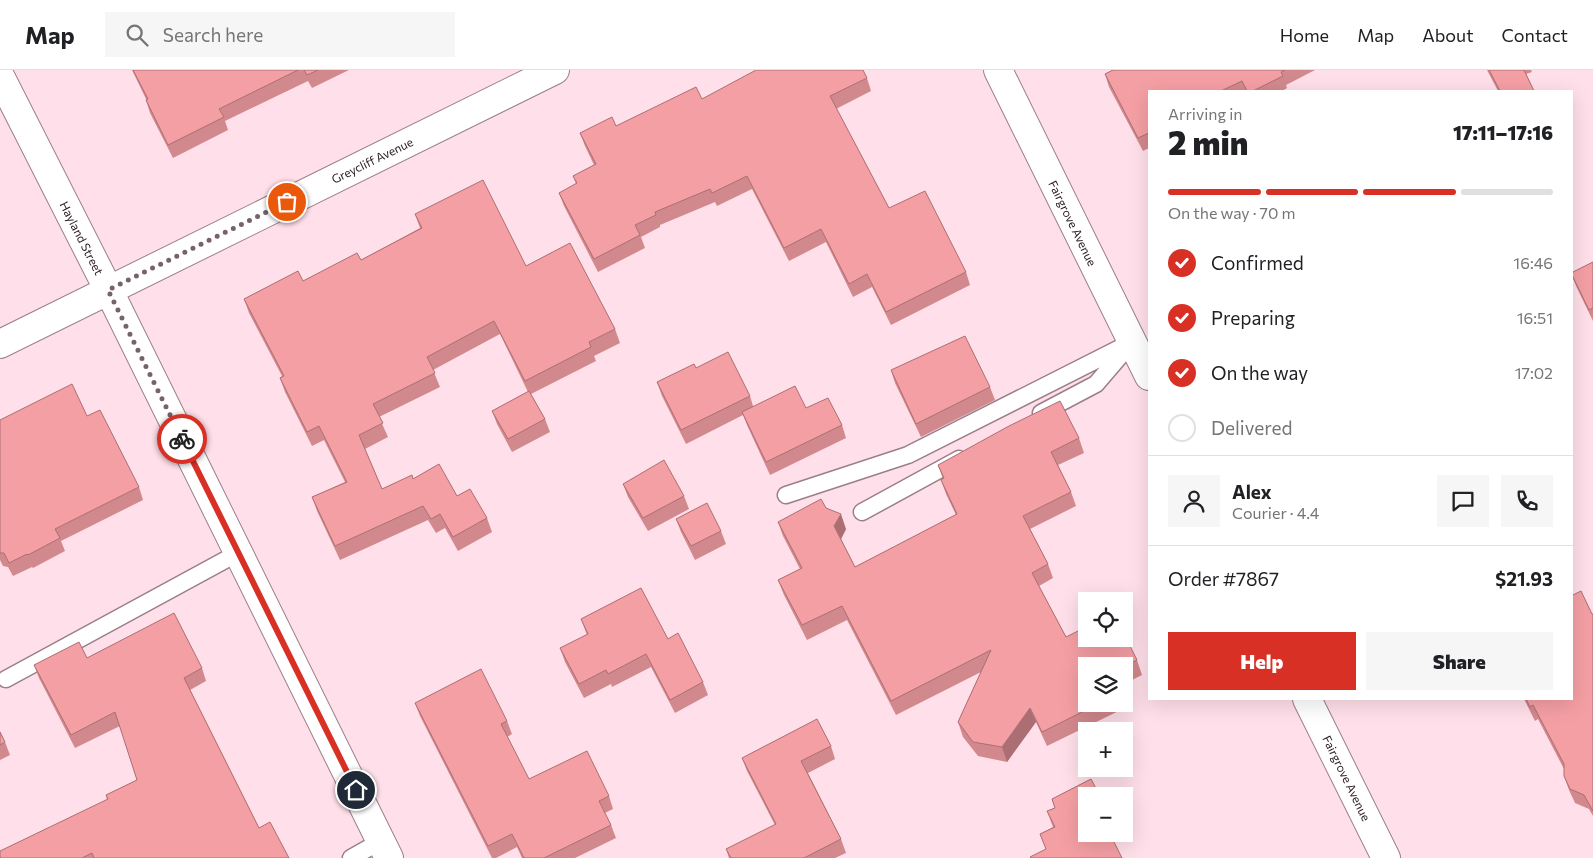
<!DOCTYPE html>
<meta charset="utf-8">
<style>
:root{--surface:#fff;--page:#f6f6f6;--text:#202124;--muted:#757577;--line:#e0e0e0;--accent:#d93025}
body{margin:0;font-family:Commissioner,sans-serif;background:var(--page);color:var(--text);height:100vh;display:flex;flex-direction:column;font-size:19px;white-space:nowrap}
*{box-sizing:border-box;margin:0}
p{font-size:16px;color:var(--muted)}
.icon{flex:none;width:28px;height:28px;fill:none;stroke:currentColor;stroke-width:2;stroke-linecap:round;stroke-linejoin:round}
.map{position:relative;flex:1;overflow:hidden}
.sheet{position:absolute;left:1148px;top:20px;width:425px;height:610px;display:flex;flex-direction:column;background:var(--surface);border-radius:0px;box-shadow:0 5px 20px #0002}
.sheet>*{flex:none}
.fabs{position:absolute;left:1078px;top:522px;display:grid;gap:10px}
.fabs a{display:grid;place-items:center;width:55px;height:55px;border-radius:0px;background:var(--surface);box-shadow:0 5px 20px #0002;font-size:25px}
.pin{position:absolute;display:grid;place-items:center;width:42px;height:42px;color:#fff;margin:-21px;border:2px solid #fff;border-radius:50%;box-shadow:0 1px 5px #0007}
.courier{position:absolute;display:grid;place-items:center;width:50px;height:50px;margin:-25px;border:4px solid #d93025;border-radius:50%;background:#fff;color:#222;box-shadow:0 1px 6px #0007}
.head em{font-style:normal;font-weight:800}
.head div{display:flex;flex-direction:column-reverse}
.head{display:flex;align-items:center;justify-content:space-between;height:85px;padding:0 20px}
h1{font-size:32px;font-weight:800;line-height:38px}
.bar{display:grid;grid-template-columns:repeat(4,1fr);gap:8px 5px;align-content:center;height:60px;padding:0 20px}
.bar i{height:6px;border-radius:4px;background:var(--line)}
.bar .current{background:var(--accent)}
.bar p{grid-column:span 4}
.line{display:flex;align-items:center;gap:12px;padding:0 20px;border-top:1px solid var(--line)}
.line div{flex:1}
.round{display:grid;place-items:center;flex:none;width:52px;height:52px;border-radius:0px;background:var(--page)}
ol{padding:0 20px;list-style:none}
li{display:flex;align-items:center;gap:15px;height:55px}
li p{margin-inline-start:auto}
li .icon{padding:5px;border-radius:50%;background:var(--accent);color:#fff;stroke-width:4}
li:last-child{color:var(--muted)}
li i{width:28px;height:28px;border:2px solid var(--line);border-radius:50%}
.primary-button{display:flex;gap:10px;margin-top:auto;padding:10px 20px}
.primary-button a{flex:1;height:58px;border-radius:0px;background:var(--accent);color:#fff;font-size:20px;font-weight:800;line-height:58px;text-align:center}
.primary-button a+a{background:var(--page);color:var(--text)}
header{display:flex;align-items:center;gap:30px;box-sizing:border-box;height:70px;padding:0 25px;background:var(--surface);border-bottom:1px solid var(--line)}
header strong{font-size:24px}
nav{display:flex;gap:28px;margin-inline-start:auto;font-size:18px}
.search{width:350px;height:45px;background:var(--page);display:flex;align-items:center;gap:12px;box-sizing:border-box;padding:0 18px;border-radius:0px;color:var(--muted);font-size:19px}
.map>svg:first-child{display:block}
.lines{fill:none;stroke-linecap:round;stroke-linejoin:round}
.lane-casing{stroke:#9b7f88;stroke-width:19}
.street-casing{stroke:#9b7f88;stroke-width:30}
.secondary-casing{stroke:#9b7f88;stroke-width:30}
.lane{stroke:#fff;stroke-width:16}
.street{stroke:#fff;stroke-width:28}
.secondary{stroke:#fff;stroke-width:28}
.wall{fill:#d2898d}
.shaded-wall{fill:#ab6f73}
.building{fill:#f49fa4;stroke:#ab6f73}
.done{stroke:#766369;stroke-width:5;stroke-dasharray:0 9}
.route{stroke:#d93025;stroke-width:6}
.labels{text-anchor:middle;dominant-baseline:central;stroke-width:4.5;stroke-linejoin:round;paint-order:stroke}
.street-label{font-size:12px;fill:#2c2024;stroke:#fff}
</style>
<header>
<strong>Map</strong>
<div class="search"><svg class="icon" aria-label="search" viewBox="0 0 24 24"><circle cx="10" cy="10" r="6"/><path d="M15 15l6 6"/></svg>Search here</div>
<nav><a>Home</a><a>Map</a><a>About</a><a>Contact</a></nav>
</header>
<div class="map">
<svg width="1593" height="788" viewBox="0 0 1593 788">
<rect width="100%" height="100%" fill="#ffdfe9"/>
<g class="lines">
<defs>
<path id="lane" d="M1041 343 1096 314 1126 279
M786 425 908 385 1132 272
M862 442 959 389
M6 609 238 483
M351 788 381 771"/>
<path id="street" d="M0 6 108 219 389 788
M0 274 555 0"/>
<path id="secondary" d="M998 0 1149 306
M1307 629 1386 788"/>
</defs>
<use href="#lane" class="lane-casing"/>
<use href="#street" class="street-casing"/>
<use href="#secondary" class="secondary-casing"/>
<use href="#lane" class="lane"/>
<use href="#street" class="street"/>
<use href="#secondary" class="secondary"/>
</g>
<path class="wall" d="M132 0H349L312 18 308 11 225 51 228 60 173 88 150 43 146 30V29Z
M1113 0H1315L1286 15 1287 18 1282 21H1149V78L1143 81 1109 17 1105 4Z
M1487 0H1531L1532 2 1526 4 1534 21H1498Z
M867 8 871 21 836 39 889 138 966 202 970 215 891 255 872 217 853 227 826 172 789 191 752 119 717 136 715 132 660 155V157L641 167 645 178 598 202 564 136 559 123 576 114 573 106 594 95 585 76 580 63 616 56 702 29Z
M415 144 526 196 615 259 620 273 594 286 596 291 531 324 545 349 550 362 512 382 497 354 492 341 528 322 500 264 433 300 440 317 379 347 388 367 365 379 382 419 413 409 457 426 487 448 492 462 458 481 445 458 436 463 428 450 340 490 317 441 312 427 345 412 324 370 312 376 285 322 280 308 282 306 249 243 244 229 303 211 361 190 420 158Z
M1593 192V251L1576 216 1571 203Z
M696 298 750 326 753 336 806 338 842 355 846 368 770 405 747 355 743 345 686 374 662 326 657 312Z
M891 300 990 317 995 330 921 367 895 313Z
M87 346 139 417 143 430 61 471 65 481 33 498 32 497 13 506 8 497 3 496 0 490V350Z
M1079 368 1084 383 1058 395 1071 422 1076 436 1030 459 1048 494 1053 508 1039 516 1066 567 1137 590 1142 605 1124 614V596H1086V634H1124V617L1131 635 1047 676 1036 652 1007 692 978 686 963 667 958 652 981 602 896 645 847 550 807 570 784 525 778 510 800 499 783 466 778 452 846 459 841 469 855 497 956 445 946 424 941 410 943 409 938 395Z
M623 414 684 426 689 439 648 461 628 427Z
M676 449 721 461 726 474 695 490 681 462Z
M1592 544H1593V746L1589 739 1575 733 1569 720 1564 706V699L1538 649 1535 651 1524 629H1571Z
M581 549 668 569 703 612 708 625 675 643 651 597 612 617 611 614 584 628 565 592 560 578 587 565Z
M87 588 202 598 206 611 190 620 259 758 289 788H0L107 730 106 725 137 710 120 656 75 678 39 608 34 595Z
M415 633 507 651 512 664 507 667 529 709 609 726 613 739 605 743 611 755 616 768 575 788H522L517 777 496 788H492L420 646Z
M0 662 5 672 10 685 0 690Z
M831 676 835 689 808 703 841 769 846 783 835 788H729L726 779 775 755 747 701 742 688Z
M1091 709 1046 779 1040 764 1053 757 1047 741 1055 738 1052 729Z"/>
<path class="shaded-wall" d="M841 444 846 459 840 471 834 456Z
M1030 638 1036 652 1007 692 1002 677Z"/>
<path class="building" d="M133 0H298L219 39 224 47 168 75 146 30 148 29Z
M304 0H318L307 5Z
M756 0H863L867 8 830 26 889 138 925 121 966 202 886 242 867 204 849 214 821 159 784 178 747 106 712 123 710 119 655 142 656 145 635 155 640 165 594 189 559 123 577 113 573 106 596 94 580 63 612 47 616 56 696 17 702 29Z
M1113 0H1285L1281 2 1283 6 1253 21H1247L1242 11 1221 21H1149V63L1138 68 1105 4Z
M1489 0H1524L1534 21H1500Z
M483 110 526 196 570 173 615 259 589 272 591 277 525 311 494 251 427 287 435 303 373 334 383 353 359 365 382 419 412 405 413 409 439 394 457 426 470 419 487 448 453 467 440 444 431 449 423 436 335 476 312 427 347 412 319 356 307 362 280 308 284 306 244 229 298 201 303 211 357 183 361 190 422 158 415 144Z
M1593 192V238L1589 240 1571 203Z
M965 266 990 317 916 354 891 300Z
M728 282 750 326 681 360 657 312 694 294 696 298Z
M72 314 87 346 100 340 139 417 55 459 60 468 28 485 27 484 9 493 4 483H0V350Z
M795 316 806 338 828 328 842 355 766 392 742 342Z
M529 321 545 349 508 369 492 341Z
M1060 331 1079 368 1051 382 1071 422 1023 446 1048 494 1032 503 1066 567 1086 557V569H1124V564L1137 590 1124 597V596H1086V634H1098L1042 662 1030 638 1002 677 973 672 958 652 991 580 891 631 842 536 802 555 778 510 802 498 778 452 821 429 826 438 841 444 834 456 855 497 957 444 941 410 944 408 938 395 1009 356Z
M664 390 684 426 643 448 623 414Z
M707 433 721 461 691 476 676 449Z
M641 518 668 569 678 563 703 612 670 630 646 584 608 604 606 600 579 614 560 578 588 564 581 549Z
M1581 521 1592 544H1593V741L1584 725 1570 719 1564 706V694L1533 635 1530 637 1526 629H1571V526Z
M174 543 202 598 184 608 259 758 270 752 289 788H94L92 783 82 788H0V781L108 729 106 725 137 710 115 642 71 665 34 595 79 572 87 588Z
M481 599 507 651 501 654 529 709 587 681 609 726 599 731 611 755 544 788H524L512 764 488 776 415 633Z
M817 649 831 676 801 691 841 769 804 788H731L726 779 776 754 742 688Z
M0 662 5 672 0 675Z
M1091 709 1100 726H1086V764H1110L1122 788H1031L1030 787 1046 779 1040 764 1055 757 1047 741 1055 738 1052 729Z"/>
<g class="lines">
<path class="done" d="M182 369 108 220 287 132"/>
<path class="route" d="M182 369 356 720"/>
</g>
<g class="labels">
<g class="street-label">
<text transform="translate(372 90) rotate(-26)">Greycliff Avenue</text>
<text transform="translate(1073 153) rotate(64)">Fairgrove Avenue</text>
<text transform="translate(82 168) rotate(63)">Hayland Street</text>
<text transform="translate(1347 708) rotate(64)">Fairgrove Avenue</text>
</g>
</g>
</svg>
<div class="fabs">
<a><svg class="icon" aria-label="locate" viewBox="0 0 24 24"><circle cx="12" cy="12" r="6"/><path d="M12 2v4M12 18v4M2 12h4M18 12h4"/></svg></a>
<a><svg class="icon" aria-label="layers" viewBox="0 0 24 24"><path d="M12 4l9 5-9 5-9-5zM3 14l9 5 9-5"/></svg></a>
<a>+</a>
<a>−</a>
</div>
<div class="pin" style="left:287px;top:132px;background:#ea580c"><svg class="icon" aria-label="bag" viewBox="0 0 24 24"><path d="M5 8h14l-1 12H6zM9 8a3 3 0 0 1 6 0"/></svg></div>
<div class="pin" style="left:356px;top:720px;background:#1f2937"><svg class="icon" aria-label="home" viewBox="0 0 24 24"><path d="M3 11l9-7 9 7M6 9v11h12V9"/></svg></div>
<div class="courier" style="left:182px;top:369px"><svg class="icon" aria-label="bike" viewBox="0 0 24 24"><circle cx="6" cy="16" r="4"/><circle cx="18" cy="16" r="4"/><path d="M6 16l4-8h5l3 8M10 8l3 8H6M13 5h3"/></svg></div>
<section class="sheet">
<div class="head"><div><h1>2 min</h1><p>Arriving in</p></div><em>17:11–17:16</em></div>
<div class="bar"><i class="current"></i><i class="current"></i><i class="current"></i><i></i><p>On the way · 70 m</p></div>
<ol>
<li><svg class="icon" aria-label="check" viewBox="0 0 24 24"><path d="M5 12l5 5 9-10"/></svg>Confirmed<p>16:46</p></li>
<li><svg class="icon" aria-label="check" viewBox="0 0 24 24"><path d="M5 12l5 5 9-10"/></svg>Preparing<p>16:51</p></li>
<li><svg class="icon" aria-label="check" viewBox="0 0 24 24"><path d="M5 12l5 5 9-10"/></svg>On the way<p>17:02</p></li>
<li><i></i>Delivered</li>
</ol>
<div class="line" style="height:90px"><a class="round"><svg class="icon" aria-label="person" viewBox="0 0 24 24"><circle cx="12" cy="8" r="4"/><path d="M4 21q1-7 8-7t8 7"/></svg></a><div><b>Alex</b><p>Courier · 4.4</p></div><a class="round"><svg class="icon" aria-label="chat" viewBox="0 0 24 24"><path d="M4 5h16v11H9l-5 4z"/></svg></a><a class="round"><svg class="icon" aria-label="phone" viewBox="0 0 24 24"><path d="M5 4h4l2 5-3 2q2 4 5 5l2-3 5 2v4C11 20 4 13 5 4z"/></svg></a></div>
<div class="line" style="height:65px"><div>Order #7867</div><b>$21.93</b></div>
<div class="primary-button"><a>Help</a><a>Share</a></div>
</section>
</div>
